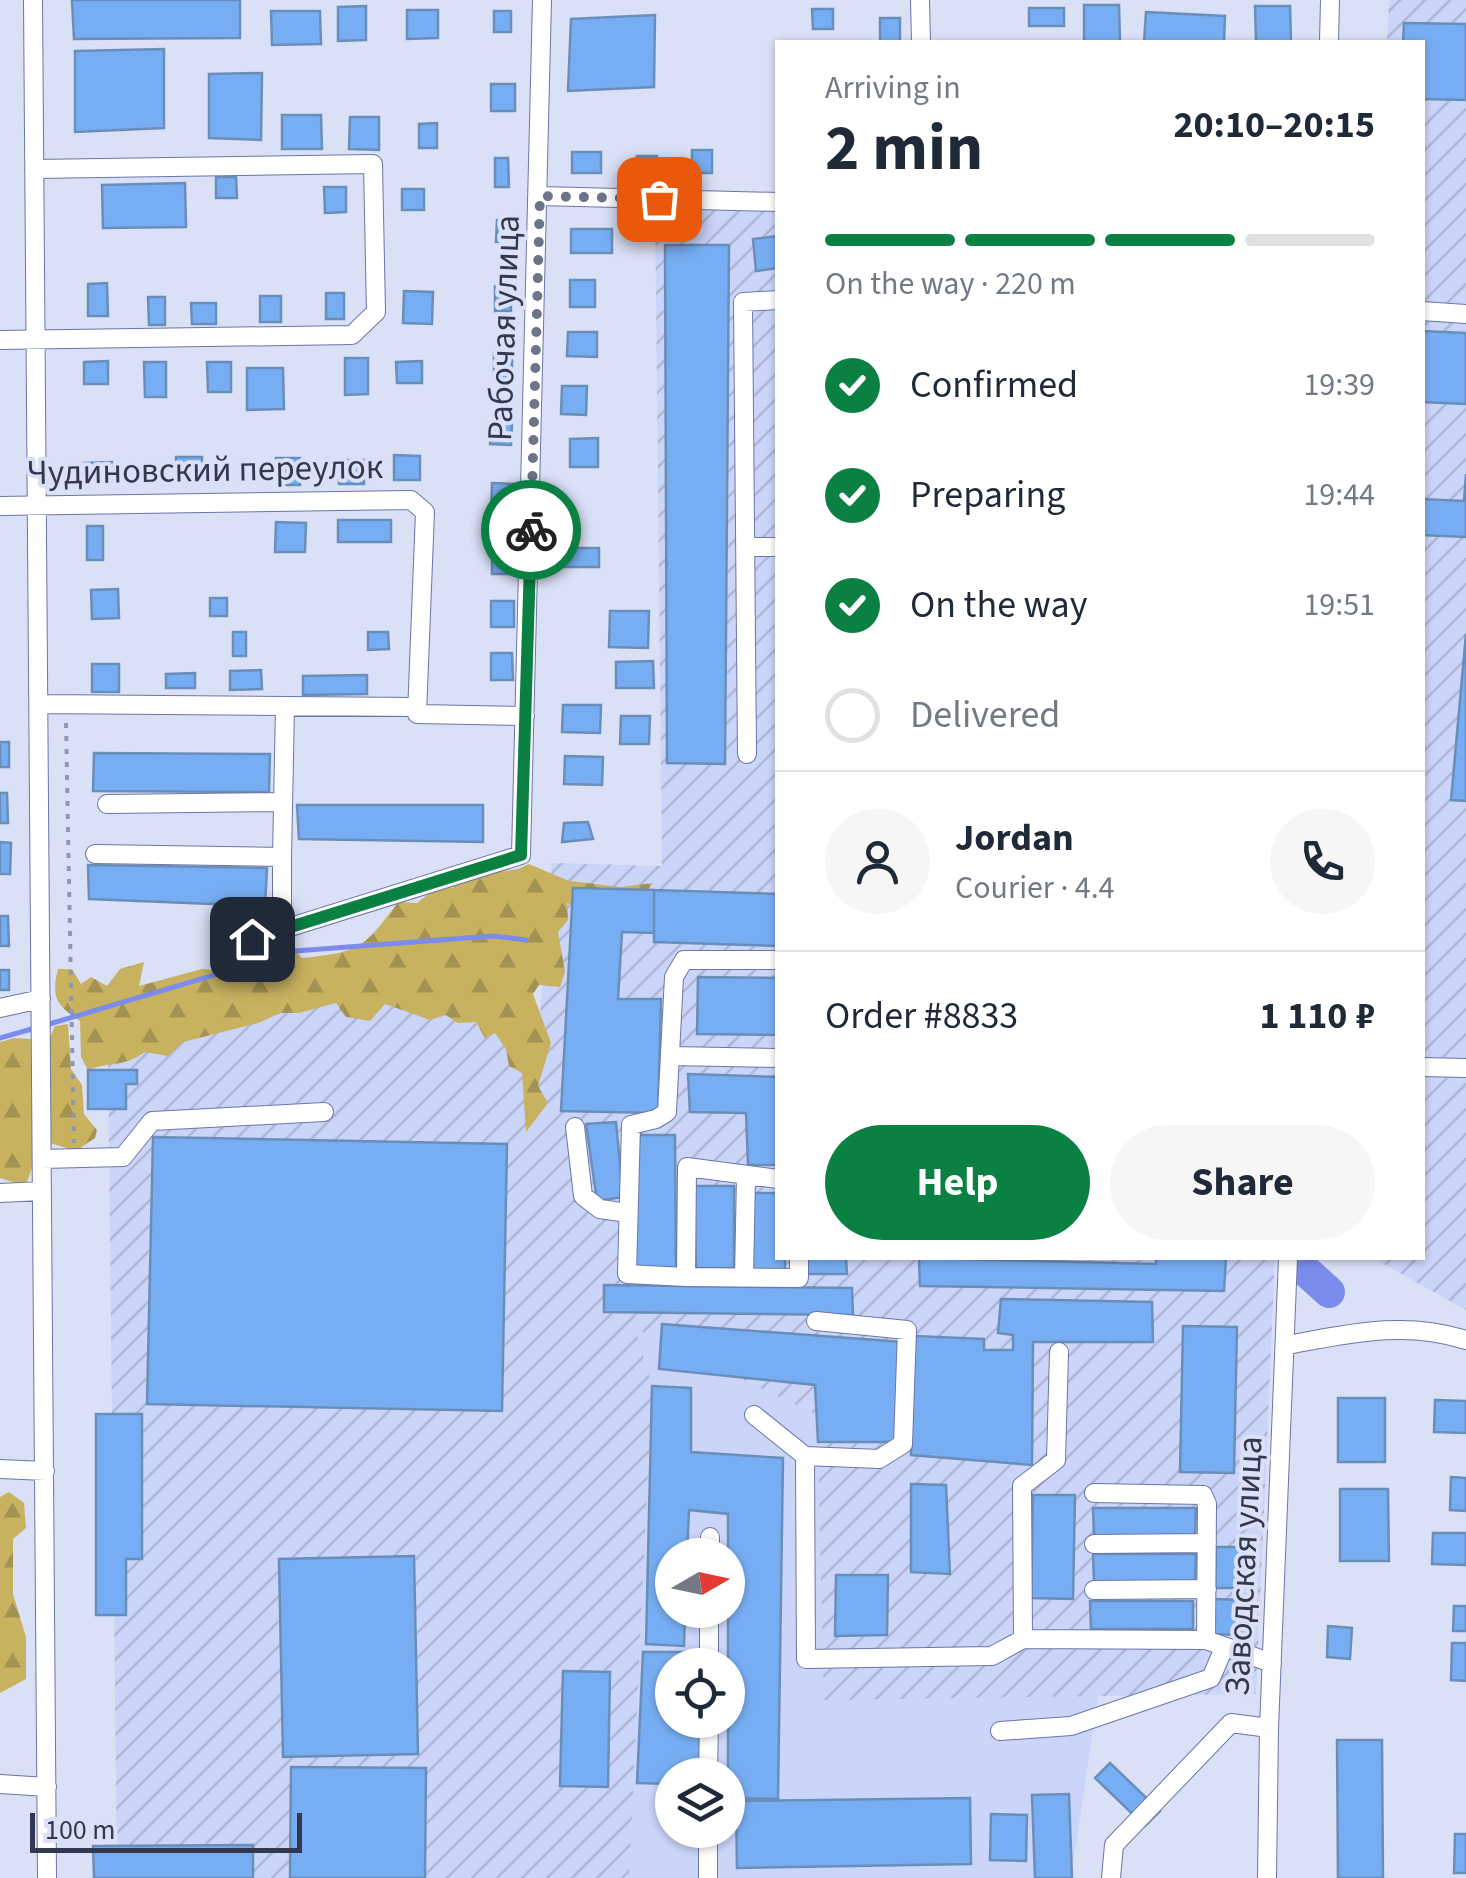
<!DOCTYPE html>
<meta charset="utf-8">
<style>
:root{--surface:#fff;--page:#f6f6f7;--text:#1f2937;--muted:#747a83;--line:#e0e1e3;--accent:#0b8043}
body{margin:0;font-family:"Source Sans 3",sans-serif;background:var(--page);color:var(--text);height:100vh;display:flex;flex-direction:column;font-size:38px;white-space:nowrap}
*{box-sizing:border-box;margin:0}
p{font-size:32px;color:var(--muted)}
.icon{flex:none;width:55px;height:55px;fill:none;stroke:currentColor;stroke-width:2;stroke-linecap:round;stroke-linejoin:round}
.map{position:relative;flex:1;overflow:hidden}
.sheet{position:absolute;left:775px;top:40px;width:650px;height:1220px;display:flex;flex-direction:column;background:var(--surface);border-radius:0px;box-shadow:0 2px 8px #0004}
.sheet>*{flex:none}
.needle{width:65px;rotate:81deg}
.controls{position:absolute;left:655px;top:1538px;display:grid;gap:20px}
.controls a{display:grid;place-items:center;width:90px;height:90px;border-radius:50%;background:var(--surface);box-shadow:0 2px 8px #0004;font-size:50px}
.scale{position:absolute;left:30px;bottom:25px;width:272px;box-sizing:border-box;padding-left:10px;border:5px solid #33384e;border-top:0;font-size:28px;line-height:35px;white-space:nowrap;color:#33384e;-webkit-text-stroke:8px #dae0f6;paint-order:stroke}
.pin{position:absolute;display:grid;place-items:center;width:85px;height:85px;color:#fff;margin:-42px;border-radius:20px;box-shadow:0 5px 15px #0006}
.courier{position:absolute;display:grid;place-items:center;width:100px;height:100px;margin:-50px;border:8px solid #0b8043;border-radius:50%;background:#fff;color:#222;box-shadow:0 2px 12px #0007}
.headline em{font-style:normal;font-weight:700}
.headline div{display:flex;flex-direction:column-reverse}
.headline{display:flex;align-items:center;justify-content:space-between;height:170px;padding:0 50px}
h1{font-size:65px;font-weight:700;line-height:75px}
.bar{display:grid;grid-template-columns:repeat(4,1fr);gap:15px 10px;align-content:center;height:120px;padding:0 50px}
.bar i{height:12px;border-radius:8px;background:var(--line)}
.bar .current{background:var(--accent)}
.bar p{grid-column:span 4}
.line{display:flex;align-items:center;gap:25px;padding:0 50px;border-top:2px solid var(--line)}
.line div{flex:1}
.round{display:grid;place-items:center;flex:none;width:105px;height:105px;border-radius:52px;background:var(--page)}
ol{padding:0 50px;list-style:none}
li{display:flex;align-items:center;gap:30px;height:110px}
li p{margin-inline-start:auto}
li .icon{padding:10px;border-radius:50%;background:var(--accent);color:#fff;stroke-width:4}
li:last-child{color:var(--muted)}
li i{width:55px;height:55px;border:5px solid var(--line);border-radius:50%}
.cta{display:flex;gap:20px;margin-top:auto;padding:20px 50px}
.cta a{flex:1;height:115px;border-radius:60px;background:var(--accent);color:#fff;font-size:40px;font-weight:700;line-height:115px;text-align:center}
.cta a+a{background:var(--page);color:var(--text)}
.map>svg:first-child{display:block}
.built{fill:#cbd4f9;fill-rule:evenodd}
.industrial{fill:url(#industrial-furrows)}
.forest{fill:url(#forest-firs)}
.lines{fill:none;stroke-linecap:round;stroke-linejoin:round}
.stream{stroke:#7c8ced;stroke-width:5}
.river{stroke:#7c8ced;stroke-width:32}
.building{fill:#77aef3;stroke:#6a8eba;stroke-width:2.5}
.minor-casing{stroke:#6b76a8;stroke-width:20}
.path{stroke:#9096ac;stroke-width:4;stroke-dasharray:5 8;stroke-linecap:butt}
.minor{stroke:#fff;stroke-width:18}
.done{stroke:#6d7389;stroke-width:10;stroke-dasharray:0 18}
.route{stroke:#0b8043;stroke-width:12}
.labels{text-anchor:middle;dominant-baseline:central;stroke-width:8;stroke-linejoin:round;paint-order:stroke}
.street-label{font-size:35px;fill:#33384e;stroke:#dae0f6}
</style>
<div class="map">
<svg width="1466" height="1878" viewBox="0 0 1466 1878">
<defs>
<pattern id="industrial-furrows" width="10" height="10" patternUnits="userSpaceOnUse" patternTransform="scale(2.5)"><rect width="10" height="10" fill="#cbd4f9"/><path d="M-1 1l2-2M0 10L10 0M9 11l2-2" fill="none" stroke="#afb7d7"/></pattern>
<pattern id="forest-firs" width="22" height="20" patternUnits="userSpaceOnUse" patternTransform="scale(2.5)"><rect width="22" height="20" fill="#c8b260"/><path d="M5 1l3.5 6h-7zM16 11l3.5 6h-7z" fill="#a39251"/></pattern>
</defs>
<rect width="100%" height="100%" fill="#dae0f6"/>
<path class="built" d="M634 1327 817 1415 825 1699 1098 1696 1071 1878H629L652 1387ZM672 1555H728V1610H672ZM672 1665H728V1720H672ZM672 1775H728V1830H672Z"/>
<path class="industrial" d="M1389 0H1466V1310L1373 1258H1422V42H1387Z
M655 196H777L778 1258H1275L1256 1694 824 1700 817 1415 635 1328 652 1386 629 1878H117L108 1047 317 978 540 1014 552 863 662 866Z"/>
<path class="forest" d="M529 864 569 881 621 887 653 883 635 908 589 911 567 903 568 920 558 932 565 972 560 987 539 985 533 994 551 1043 538 1086 548 1103 526 1132 522 1073 509 1066 506 1049 495 1033 485 1038 476 1022 458 1023 446 1015 430 1020 385 1004 370 1021 346 1017 336 1003 299 1013H281L258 1023 183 1042 168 1056 145 1052C122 1068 112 1061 88 1070L81 1057 80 1021C56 1005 51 997 58 969H72L81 984 91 977 107 986 120 969 144 962 139 986 202 969 241 972 266 952 288 943 302 958C361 952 364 948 398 902L417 903 435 889 452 888 466 877 518 869Z
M68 1024 71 1069 82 1085 84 1114 97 1130 95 1138 76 1151 47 1142 49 1039 55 1026Z
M14 1038 31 1039C30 1088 48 1139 25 1186L0 1178V1042Z
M9 1492 24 1503 26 1528 13 1539V1594L26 1637V1679L0 1693V1497Z"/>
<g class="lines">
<path class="stream" d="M46 1025 295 951 493 936 526 940
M0 1038 35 1028"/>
<path class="river" d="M1297 1263 1329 1292"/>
</g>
<path class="building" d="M72 0H240V38L74 39Z
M1084 5H1119L1120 42H1084Z
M366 6V40L338 41V7Z
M1255 6H1290L1291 42H1256Z
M1029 8H1064V26H1029Z
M812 9H833V29H813Z
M407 10H438V38L407 39Z
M271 11H320L321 44 272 45Z
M494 11H511V32H494Z
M1146 12 1225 16 1224 42H1144Z
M655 15 654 87 568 91 571 19Z
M880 18H900V42H880Z
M1404 23 1466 24V100L1422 99V42H1403Z
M164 49V128L75 132V51Z
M262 73 261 140 209 138V74Z
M491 84H515V111H491Z
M282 115H321L322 149H282Z
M350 117H379V150L349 149Z
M437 123V148H419V124Z
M692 150H712V173H692Z
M572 152H601V173H572Z
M637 156H657V168H636Z
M495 158H508L509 187H495Z
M216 177H236L237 198H216Z
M185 183 186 227 103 228 102 185Z
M324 187H346V212L325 213Z
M402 189H424V210H402Z
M497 220H513V242H496Z
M571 229H612V253H571Z
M778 236V268L756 271 753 239Z
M665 245H729L725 764 667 763Z
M570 280H595V307H570Z
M107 283 108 316H88V284Z
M495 286H511V311H495Z
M404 291 433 292 432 324 403 323Z
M326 293H344V319H326Z
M260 296H281V322H260Z
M148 297H165V325H149Z
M191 303H216V324H192Z
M1422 331 1466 333V404L1422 402Z
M568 332H597V357L567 356Z
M494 353H512V380H494Z
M345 358H368V394L345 395Z
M108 361V384H84V362Z
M422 361V383H397L396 362Z
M144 362H166V397H145Z
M207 362H231V392H208Z
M247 368H283L284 409 247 410Z
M562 386H587L586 415 561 414Z
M491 422 512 423 511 445 490 444Z
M598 438V467H570V439Z
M394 455 420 456V480H394Z
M176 457H202V476H176Z
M276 458H300V485H277Z
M338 460H364V484H339Z
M112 462 113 481H84V463Z
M1466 474V537L1422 535V499L1464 501Z
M492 483 513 484 512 512H491Z
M338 520H391V542H338Z
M276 522 306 523 305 552H275Z
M87 526H103V560H87Z
M492 540 516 541 515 574H492Z
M559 548H599V567H560Z
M118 589 119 618 92 619 91 590Z
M210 598H227V616H210Z
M491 601H514V627H491Z
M610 611H649L648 648 609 647Z
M233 632H246V656H233Z
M368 632H388L389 649 368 650Z
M1466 634V801L1451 800Z
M491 653H512L513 680H491Z
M653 661 654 688H616V662Z
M92 664H119V692H92Z
M261 670 262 689 230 690V671Z
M195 673V688H166V674Z
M367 675V694L303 695V676Z
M563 705H601L600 733 562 732Z
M621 716H650L649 744H620Z
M0 742H9V767H0Z
M94 753 270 754 269 792 93 791Z
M565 756 603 757 602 785 564 784Z
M0 793H7L8 823H0Z
M297 805H483V842L299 839Z
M588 822 593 839 562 842 564 823Z
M0 842 11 843 10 874H0Z
M88 865 267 868 265 906 89 899Z
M573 888 654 890V933L622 932 618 999H661L658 1113 561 1111Z
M654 890 778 894V946L654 942Z
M0 916H8L9 946H0Z
M0 970H9V990H0Z
M698 977 778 978V1035L697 1034Z
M88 1070H137V1084H126V1109H88Z
M688 1074 778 1077V1165H748L746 1113 690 1112Z
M616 1122 623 1197 597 1201 586 1124Z
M639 1135H675L676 1269 634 1267Z
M153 1137 507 1144 502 1411 147 1404Z
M694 1186H734V1268H696Z
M753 1193H778V1258H785V1273L751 1272Z
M808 1258H846L847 1274H808Z
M919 1258 1156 1264V1258H1226L1224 1291 920 1286Z
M604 1285 852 1288 853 1315 604 1312Z
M1001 1299 1152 1302 1153 1342H1033L1032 1465 911 1455 915 1336 984 1339V1350H1013V1335L998 1333Z
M662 1324 902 1342 896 1442H818L815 1385 659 1369Z
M1183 1326 1237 1327 1234 1473 1180 1472Z
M652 1386 691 1388V1452L783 1458 778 1799 728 1798V1514L689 1510 687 1555H672V1610H685L684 1646 646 1644Z
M1338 1398H1385V1462H1338Z
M1435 1400 1466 1401V1433L1434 1432Z
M96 1414H142V1559H126V1615H96Z
M1451 1477 1466 1478V1511L1450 1510Z
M911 1484 946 1485 950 1574 911 1572Z
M1340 1489H1388L1389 1561H1340Z
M1033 1495H1075L1073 1599 1031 1598Z
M1093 1508H1196L1195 1536H1094Z
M1433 1533H1466V1565L1432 1564Z
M1216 1547H1245L1244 1588H1215Z
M1093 1554H1196L1195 1582 1094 1581Z
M414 1556 418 1754 283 1757 279 1559Z
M836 1575H888L887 1635 835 1636Z
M1214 1599 1240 1600V1635L1213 1634Z
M1090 1601H1193V1629H1091Z
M1454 1606H1466V1631H1453Z
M1328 1626 1352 1628 1350 1659 1327 1657Z
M1452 1643H1466V1681L1451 1680Z
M643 1652H703V1665H672V1720H703L702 1775H672V1784L637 1783Z
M563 1671 610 1672 608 1787 560 1786Z
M1337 1740H1382L1383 1878H1338Z
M1110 1763 1160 1811 1145 1826 1095 1778Z
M291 1767 426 1768 425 1878H290Z
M1069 1794 1072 1878H1035L1032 1795Z
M970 1798 971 1864 737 1868 736 1801Z
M991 1814 1027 1815 1026 1861 990 1860Z
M1455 1834H1466V1873H1454Z
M253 1845V1878H94L93 1846Z"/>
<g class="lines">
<defs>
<path id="minor" d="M33 0 47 1878
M920 0 921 42
M1329 42 1330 0
M540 196 778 202
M1422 311 1466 314
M0 340 352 335 376 312 373 164 34 169
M0 506 411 500 425 512 417 714 525 716
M746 547H778
M39 704 417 707
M747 754 743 302 778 300
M107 804 283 802
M95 854 282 857V929
M282 857 285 706
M252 939 521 855 542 0
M0 1008 41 999
M671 1056 778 1058
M1422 1067 1466 1068
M575 1127 583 1196 600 1209 628 1213
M42 1159 123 1157 152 1121 324 1112
M778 1179 687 1167 686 1277 799 1278V1258
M0 1193 42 1191
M686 1277 627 1274 631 1125 656 1119 667 1112 674 977 684 960H778
M744 1278 746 1176
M1287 1345C1348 1334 1405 1320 1466 1340
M1059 1352 1056 1460 1022 1486 1023 1639 1206 1640
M754 1415 805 1456 806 1659 992 1656 1023 1639
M805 1456 879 1459 903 1444 907 1330 816 1321
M0 1469 45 1471
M1094 1493 1203 1495 1207 1504 1206 1640 1272 1663
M1094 1544 1207 1543
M710 1555V1537
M1094 1590 1207 1589
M709 1665V1610
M1000 1731 1071 1726 1211 1678 1224 1648
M708 1775 709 1720
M0 1784 47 1787
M708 1878V1830
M1111 1878 1114 1845 1231 1723 1269 1728
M1267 1878 1269 1728 1288 1258"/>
</defs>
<use href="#minor" class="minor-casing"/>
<path class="path" d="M66 723 74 1143"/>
<use href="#minor" class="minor"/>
</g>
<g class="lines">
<path class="done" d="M531 530 540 196 659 199"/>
<path class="route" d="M252 939 521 855 531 530"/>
</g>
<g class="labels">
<g class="street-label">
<text transform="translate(504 328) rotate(-88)">Рабочая улица</text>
<text transform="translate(205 470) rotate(-1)">Чудиновский переулок</text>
<text transform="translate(1244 1566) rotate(-87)">Заводская улица</text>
</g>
</g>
</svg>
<div class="controls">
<a><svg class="needle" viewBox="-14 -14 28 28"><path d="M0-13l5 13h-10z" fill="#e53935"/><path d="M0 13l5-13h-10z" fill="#747a83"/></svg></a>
<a><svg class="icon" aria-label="locate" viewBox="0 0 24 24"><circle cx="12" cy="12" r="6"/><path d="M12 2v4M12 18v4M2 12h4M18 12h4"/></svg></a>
<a><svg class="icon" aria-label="layers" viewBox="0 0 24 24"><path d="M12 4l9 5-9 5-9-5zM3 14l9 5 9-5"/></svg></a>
</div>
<div class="scale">100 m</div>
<div class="pin" style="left:659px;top:199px;background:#ea580c"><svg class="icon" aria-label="bag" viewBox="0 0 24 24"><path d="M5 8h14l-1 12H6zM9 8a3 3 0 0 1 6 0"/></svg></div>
<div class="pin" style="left:252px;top:939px;background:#1f2937"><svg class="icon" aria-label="home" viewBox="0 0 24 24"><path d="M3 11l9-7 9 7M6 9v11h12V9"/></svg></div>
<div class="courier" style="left:531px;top:530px"><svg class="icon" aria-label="bike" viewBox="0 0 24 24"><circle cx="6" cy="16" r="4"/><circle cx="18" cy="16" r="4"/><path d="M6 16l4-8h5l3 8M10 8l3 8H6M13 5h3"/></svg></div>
<section class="sheet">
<div class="headline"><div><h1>2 min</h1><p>Arriving in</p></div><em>20:10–20:15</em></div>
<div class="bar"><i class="current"></i><i class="current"></i><i class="current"></i><i></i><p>On the way · 220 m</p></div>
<ol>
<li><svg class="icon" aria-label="check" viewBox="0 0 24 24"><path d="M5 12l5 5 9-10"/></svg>Confirmed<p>19:39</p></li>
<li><svg class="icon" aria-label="check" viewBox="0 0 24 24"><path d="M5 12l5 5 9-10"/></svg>Preparing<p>19:44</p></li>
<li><svg class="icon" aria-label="check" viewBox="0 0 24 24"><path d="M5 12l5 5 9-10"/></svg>On the way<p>19:51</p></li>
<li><i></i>Delivered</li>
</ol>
<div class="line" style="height:180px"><a class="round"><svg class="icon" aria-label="person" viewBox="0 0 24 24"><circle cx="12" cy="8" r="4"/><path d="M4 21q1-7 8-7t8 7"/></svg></a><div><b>Jordan</b><p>Courier · 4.4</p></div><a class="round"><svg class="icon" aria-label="phone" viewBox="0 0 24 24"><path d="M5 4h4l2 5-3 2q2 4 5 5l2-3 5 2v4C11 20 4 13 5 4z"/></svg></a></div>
<div class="line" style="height:130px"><div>Order #8833</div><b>1 110 ₽</b></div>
<div class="cta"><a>Help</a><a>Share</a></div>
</section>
</div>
